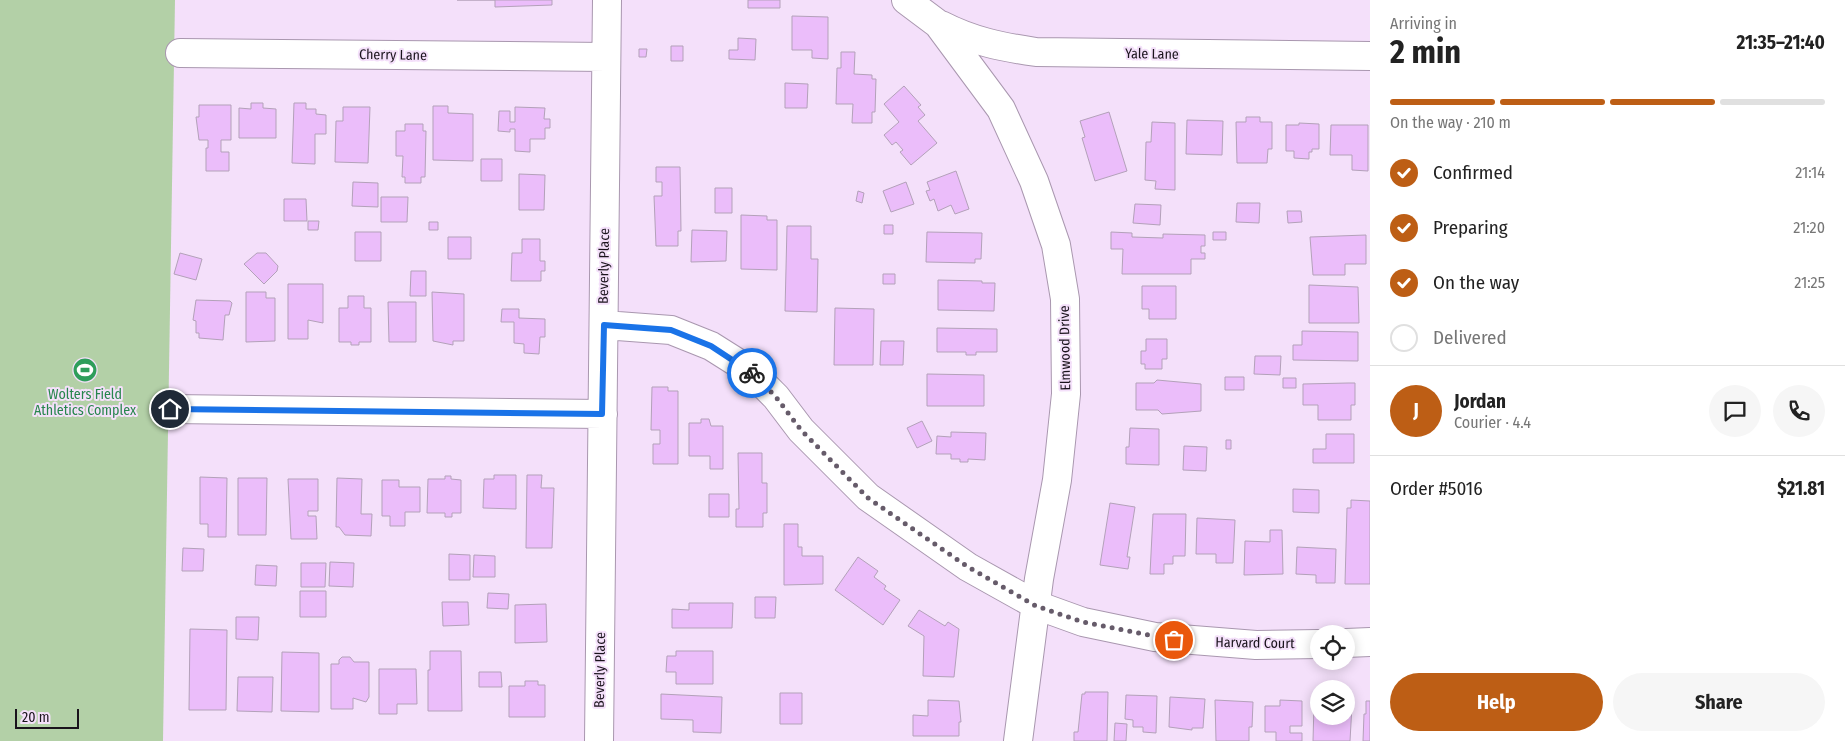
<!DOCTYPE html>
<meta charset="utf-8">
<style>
:root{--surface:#fff;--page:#f6f6f6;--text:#222;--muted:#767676;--line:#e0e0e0;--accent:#bd5e15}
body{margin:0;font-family:"Fira Sans Condensed",sans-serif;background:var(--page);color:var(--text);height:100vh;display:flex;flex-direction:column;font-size:19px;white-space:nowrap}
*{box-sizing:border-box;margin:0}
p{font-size:16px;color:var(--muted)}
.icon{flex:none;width:28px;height:28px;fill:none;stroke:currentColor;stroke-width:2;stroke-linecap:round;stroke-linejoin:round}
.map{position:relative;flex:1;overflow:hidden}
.side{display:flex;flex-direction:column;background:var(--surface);width:475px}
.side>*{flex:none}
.controls{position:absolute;left:1310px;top:625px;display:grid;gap:10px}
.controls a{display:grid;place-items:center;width:45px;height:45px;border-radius:50%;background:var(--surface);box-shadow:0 2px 12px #0003;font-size:25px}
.scale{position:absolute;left:15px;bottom:12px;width:64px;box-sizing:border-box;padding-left:5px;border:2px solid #1a131c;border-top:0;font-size:14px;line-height:18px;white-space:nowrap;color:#1a131c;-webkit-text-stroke:4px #f4e0fa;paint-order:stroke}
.pin{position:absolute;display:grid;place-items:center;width:42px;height:42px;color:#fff;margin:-21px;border:2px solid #fff;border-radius:50%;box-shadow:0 1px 5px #0007}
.courier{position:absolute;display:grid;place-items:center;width:50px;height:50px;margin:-25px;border:4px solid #1a73e8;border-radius:50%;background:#fff;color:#222;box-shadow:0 1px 6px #0007}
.summary em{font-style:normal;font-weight:700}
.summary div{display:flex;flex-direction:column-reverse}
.summary{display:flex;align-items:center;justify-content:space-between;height:85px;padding:0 20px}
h1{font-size:32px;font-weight:700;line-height:38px}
.bar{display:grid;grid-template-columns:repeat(4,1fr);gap:8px 5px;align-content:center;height:60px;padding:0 20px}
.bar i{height:6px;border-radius:4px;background:var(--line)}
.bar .active{background:var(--accent)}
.bar p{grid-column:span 4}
.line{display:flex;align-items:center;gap:12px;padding:0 20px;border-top:1px solid var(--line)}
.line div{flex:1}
.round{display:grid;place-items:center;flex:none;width:52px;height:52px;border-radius:26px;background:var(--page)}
ol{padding:0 20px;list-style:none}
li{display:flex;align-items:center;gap:15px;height:55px}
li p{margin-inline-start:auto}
li .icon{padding:5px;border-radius:50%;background:var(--accent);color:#fff;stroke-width:4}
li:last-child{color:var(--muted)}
li i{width:28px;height:28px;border:2px solid var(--line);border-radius:50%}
.button{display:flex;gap:10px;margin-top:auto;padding:10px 20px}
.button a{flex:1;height:58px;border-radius:30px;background:var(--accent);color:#fff;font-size:20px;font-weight:700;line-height:58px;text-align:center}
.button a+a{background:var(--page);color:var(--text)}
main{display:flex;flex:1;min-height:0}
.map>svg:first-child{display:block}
.park{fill:#b3d0a7}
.building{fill:#ebbdfa;stroke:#b3a1b9}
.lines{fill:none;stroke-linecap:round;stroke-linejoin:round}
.minor-casing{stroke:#a997af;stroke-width:30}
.minor{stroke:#fff;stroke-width:28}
.done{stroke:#665b6a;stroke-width:5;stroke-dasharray:0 9}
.route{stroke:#1a73e8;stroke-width:6}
.labels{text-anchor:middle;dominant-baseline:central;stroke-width:4;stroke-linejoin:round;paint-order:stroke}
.street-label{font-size:14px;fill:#1a131c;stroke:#f4e0fa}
.leisure-label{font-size:14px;fill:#27864d;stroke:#f4e0fa}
</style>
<main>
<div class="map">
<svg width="1370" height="741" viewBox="0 0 1370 741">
<rect width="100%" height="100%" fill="#f4e0fa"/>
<path class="park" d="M0 0H175L163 741H0Z"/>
<path class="building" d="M457 0H552V5L495 7V0Z
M748 0H780V8H748Z
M792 16 828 17V59L812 58V50H792Z
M738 38 756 39 755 60 729 59V50H738Z
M671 46H683V61H671Z
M639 49H647L646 57H639Z
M841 52H855L854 74 872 75V79H876L875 112H872V123H852L853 104H836L837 68H841Z
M785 83 808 84 807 108H785Z
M904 86 921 105 918 107 925 115 918 121 937 143 911 165 900 152 903 150 896 142 892 145 884 135 899 122 884 104Z
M251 103H263V108L276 109V138H239V108L251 109Z
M294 103H306V109H316V114L326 115V134H315V164L292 163Z
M199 105H231V140H221V152H229V171H206V148H208V140H199L196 117H199Z
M433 106H448V113L473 114V161L433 160Z
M343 107H370L368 163 335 162 336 121H343Z
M515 107 545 108 544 119H550V128H545V139H530V152L515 151V129H510V132L498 131 499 111H510V122H515Z
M1109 112 1127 171 1095 181 1082 138 1085 137 1080 121Z
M1246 117H1260V122H1272V149H1268L1267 163H1237L1236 122H1246Z
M1187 120 1223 121 1222 155 1186 154Z
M1152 122 1175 123V190L1155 189 1156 181 1145 180 1146 142H1151Z
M1299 123 1319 124V149H1312V152H1309V159L1294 158V151H1286V125H1299Z
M405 124H423V131H426L425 177H421V183H405V177H402L403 156H396V131H405Z
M1331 125H1368V171L1352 170V155H1330Z
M481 159H502V181H481Z
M656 167H680L681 231H678V246H656L654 196H662V182H656Z
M956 171 969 209 955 214 951 205 938 211 934 199 930 201 926 191 930 190 927 182Z
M519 174 545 175 544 210H519Z
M353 182 378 183V207L352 206Z
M906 182 914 204 891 212 883 191Z
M715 188H732V213H715Z
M858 191 864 193 862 203 856 201Z
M381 197H408L407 222H381Z
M284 199H306L307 221H284Z
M1237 203H1260L1259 223 1236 222Z
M1135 204 1161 205 1160 225 1133 223Z
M1287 211H1301L1302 222 1288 223Z
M741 215 767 216V220H777V270L741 269Z
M308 221H319L318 230H308Z
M429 222H438V230H429Z
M884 225H893V234H884Z
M787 226H811V259H818L817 312 785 311Z
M692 230 727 231 726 261 691 262Z
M355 232H381V261H355Z
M927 232 982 233 981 259H975V263L926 262Z
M1111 232 1132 233V237L1163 238V234L1205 235V246H1201V253H1205V259H1191V274H1122L1123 249H1111Z
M1213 232H1226V240H1213Z
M1366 235V264H1345V275H1313L1310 237Z
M448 237H471V259H448Z
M522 239H540V261H545V271H541V281H511L512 253H522Z
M180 253 202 259 196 280 174 274Z
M257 253H266L278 266 277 271 264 284 244 264Z
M411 271H426V296H410Z
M883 274H895V284H883Z
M938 280 982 281V283H995L994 311 938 310Z
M288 284H323V323L308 320V339H288Z
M1309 285 1358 287 1359 323H1309Z
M1142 286H1176V319H1149V309H1142Z
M246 292H266V298H275V341L246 342Z
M432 292 464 294V341H453V345L433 341Z
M348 296H364V308H371V342H359V345H351V342H339V308H348Z
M196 300 230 301 232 303 229 315H225L223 340 199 338V333H196V321L193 320Z
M388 302H416V342H389Z
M835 308 874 309 873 365H834Z
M502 309H519V318L545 319V337H540L539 354 524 353V344L514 343V322H501Z
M937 328 997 329V352H976V355H966V352H937Z
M1302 331 1358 332V361L1293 360V345H1302Z
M1146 339H1167V359H1162V369H1145V364H1141V351H1146Z
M881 341H904L903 365H880Z
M1255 356H1281L1280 375 1254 374Z
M927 374 984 375V406H927Z
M1225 377H1244V390H1225Z
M1283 378H1296V388H1283Z
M1157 380 1201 384V411L1162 414 1158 410H1136V383H1154Z
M1348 383H1355V405H1351V420H1318V405H1303V384Z
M652 387H668V391H678V464H653V444H660V430H651Z
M701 419H709L711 426H723V469H710V456H689V423H701Z
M922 421 932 441 917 448 907 428Z
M1130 428 1159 429V465L1126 464V447H1129Z
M951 432 986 433 985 460 968 459V462H960V459H951V454H936L937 436 951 437Z
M1326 434H1354V463H1313V449H1326Z
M1226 440H1231V449H1226Z
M1184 446 1207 447 1206 471 1183 470Z
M738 453H762V483H767V513H763V527H736V509H739Z
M494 475H516V509L483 508 484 479H494Z
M527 475H542L541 488H554L552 548H526Z
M445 476H451V479L461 480V513H452V517H445V513H427L428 479H445Z
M200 477 227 478 226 537H208V524H200Z
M238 478H267L266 535H238Z
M337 478 362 479 361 514H372L371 536 345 535 339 527H336Z
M288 479H318V511H308V516H316L317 539H291Z
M382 480H399V487H420V512H405V526H390V516H382Z
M1293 489 1319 490V513L1293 512Z
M709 494H729V517H709Z
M1351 500 1370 501V584H1345L1347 508H1351Z
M1110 503 1135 507 1127 557H1130L1128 569 1100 565Z
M1153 514H1186L1185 556H1173V564H1164V574H1150Z
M1197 518 1235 520 1233 563H1216V554H1196Z
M784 524H798V547H802V556H823V584L784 585Z
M1270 530H1282L1283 574 1244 575 1245 541 1270 542Z
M1297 547 1336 549 1335 583H1316V575L1296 574Z
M183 548 204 549 203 571H182Z
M449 554 470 555V580H449Z
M474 555 495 556V577H473Z
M858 557 878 571 874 577 886 586 884 589 900 600 883 625 835 590Z
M330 562 354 563 353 587 329 586Z
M301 563H326L325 587H301Z
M256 565 277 566 276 586 255 585Z
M300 591H326V617H300Z
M488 593 509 594 508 609 487 608Z
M755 597H776L775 618H755Z
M442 602H468L469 625 443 626Z
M689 603H733L732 628H672V609L689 610Z
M546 604 547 642 515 643V605Z
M919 610 945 626 948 622 959 629 954 677 923 676 924 636 908 626Z
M236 617H259L258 640 236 639Z
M190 629 227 630 226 710H189Z
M430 651H461L462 711H428V670H430Z
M676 651H713V684H676V672H666L667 656H676Z
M282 652 319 653V712L281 711Z
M342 657H350L354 662H369V697L366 702 353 698V709H331V664H339V660Z
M379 669H416L417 704H397V714H379Z
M479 672H501L502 687H479Z
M238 677H273L272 712 237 711Z
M525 681H538V685H545V717H509V686H525Z
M1085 692H1108L1107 741H1074V732H1078L1082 694H1085Z
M780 693H802V724H780Z
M661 694 722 697 721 733 693 732V720L661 719Z
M1126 695 1157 696 1156 733 1143 732V727H1133V720L1125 719Z
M1170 697 1205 699 1203 728H1192V730L1169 727Z
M928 700 959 701 961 722H959V736H913V715L928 716Z
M1215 700 1253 702 1252 727H1249V741H1216Z
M1280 700 1302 701V726H1290V733H1302V741H1276V732H1265V706H1280Z
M1366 701H1370V741H1363L1364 714H1366Z
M1314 704H1319V716H1346V705H1352L1350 741H1313Z
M1115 723 1127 724 1126 741H1114Z"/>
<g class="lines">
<defs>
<path id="minor" d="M906 0 938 24 1001 109 1034 181 1056 245 1065 299 1066 394 1057 480 1039 579 1018 741
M941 25C972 41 1001 47 1036 52L1370 56
M180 53 606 57
M604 325 671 330 711 346 749 370 776 397 801 430 868 497 968 567 1036 605 1083 622 1155 637 1256 645 1319 644
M170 409 603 414
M1346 643 1370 642
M599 741 607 0"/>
</defs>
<use href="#minor" class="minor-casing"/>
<use href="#minor" class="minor"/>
</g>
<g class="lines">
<path class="done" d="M752 373 776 397 801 430 868 498 968 567 1036 606 1083 622 1174 640"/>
<path class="route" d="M170 409 602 414 604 325 671 330 711 346 752 373"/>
</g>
<defs>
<symbol id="stadium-disc" viewBox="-11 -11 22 22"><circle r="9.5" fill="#2e9e5b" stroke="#f4e0fa"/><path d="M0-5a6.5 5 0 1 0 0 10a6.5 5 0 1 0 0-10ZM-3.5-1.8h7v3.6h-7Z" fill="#fff"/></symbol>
</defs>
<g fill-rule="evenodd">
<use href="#stadium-disc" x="71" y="356" width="28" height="28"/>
</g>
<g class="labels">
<g class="street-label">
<text transform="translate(1152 54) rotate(1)">Yale Lane</text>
<text transform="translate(393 55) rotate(1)">Cherry Lane</text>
<text transform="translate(604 266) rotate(-89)">Beverly Place</text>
<text transform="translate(1065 348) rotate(-91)">Elmwood Drive</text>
<text transform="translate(1255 643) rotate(1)">Harvard Court</text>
<text transform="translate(600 670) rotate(-89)">Beverly Place</text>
</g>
<g class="leisure-label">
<text x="85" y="394">Wolters Field<tspan x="85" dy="16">Athletics Complex</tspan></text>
</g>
</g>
</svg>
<div class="controls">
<a><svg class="icon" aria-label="locate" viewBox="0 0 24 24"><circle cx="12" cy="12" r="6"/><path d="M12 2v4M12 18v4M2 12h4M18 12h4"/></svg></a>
<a><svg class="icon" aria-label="layers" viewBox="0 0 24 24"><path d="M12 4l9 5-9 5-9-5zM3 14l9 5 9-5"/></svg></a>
</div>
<div class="scale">20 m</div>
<div class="pin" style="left:1174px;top:640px;background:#ea580c"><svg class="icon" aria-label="bag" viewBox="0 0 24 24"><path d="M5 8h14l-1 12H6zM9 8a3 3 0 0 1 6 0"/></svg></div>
<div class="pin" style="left:170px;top:409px;background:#1f2937"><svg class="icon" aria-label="home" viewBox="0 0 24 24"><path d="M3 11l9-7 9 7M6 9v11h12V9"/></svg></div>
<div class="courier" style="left:752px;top:373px"><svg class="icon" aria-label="bike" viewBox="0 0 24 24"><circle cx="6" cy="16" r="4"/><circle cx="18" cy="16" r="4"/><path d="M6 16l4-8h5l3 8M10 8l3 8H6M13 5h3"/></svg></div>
</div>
<section class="side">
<div class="summary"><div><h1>2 min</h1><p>Arriving in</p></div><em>21:35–21:40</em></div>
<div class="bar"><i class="active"></i><i class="active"></i><i class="active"></i><i></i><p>On the way · 210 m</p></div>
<ol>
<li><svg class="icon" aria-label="check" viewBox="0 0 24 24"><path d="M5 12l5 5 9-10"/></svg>Confirmed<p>21:14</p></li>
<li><svg class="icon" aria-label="check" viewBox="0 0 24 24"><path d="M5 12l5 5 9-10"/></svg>Preparing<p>21:20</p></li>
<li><svg class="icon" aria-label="check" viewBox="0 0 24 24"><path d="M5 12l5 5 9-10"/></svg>On the way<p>21:25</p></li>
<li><i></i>Delivered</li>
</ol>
<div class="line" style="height:90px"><b class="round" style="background:var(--accent);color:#fff">J</b><div><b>Jordan</b><p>Courier · 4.4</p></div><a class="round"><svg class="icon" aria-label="chat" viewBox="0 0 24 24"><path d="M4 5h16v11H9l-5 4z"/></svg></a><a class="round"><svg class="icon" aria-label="phone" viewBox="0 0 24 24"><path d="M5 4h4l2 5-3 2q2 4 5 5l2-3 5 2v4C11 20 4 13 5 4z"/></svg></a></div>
<div class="line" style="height:65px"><div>Order #5016</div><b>$21.81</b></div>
<div class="button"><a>Help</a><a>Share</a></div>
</section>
</main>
